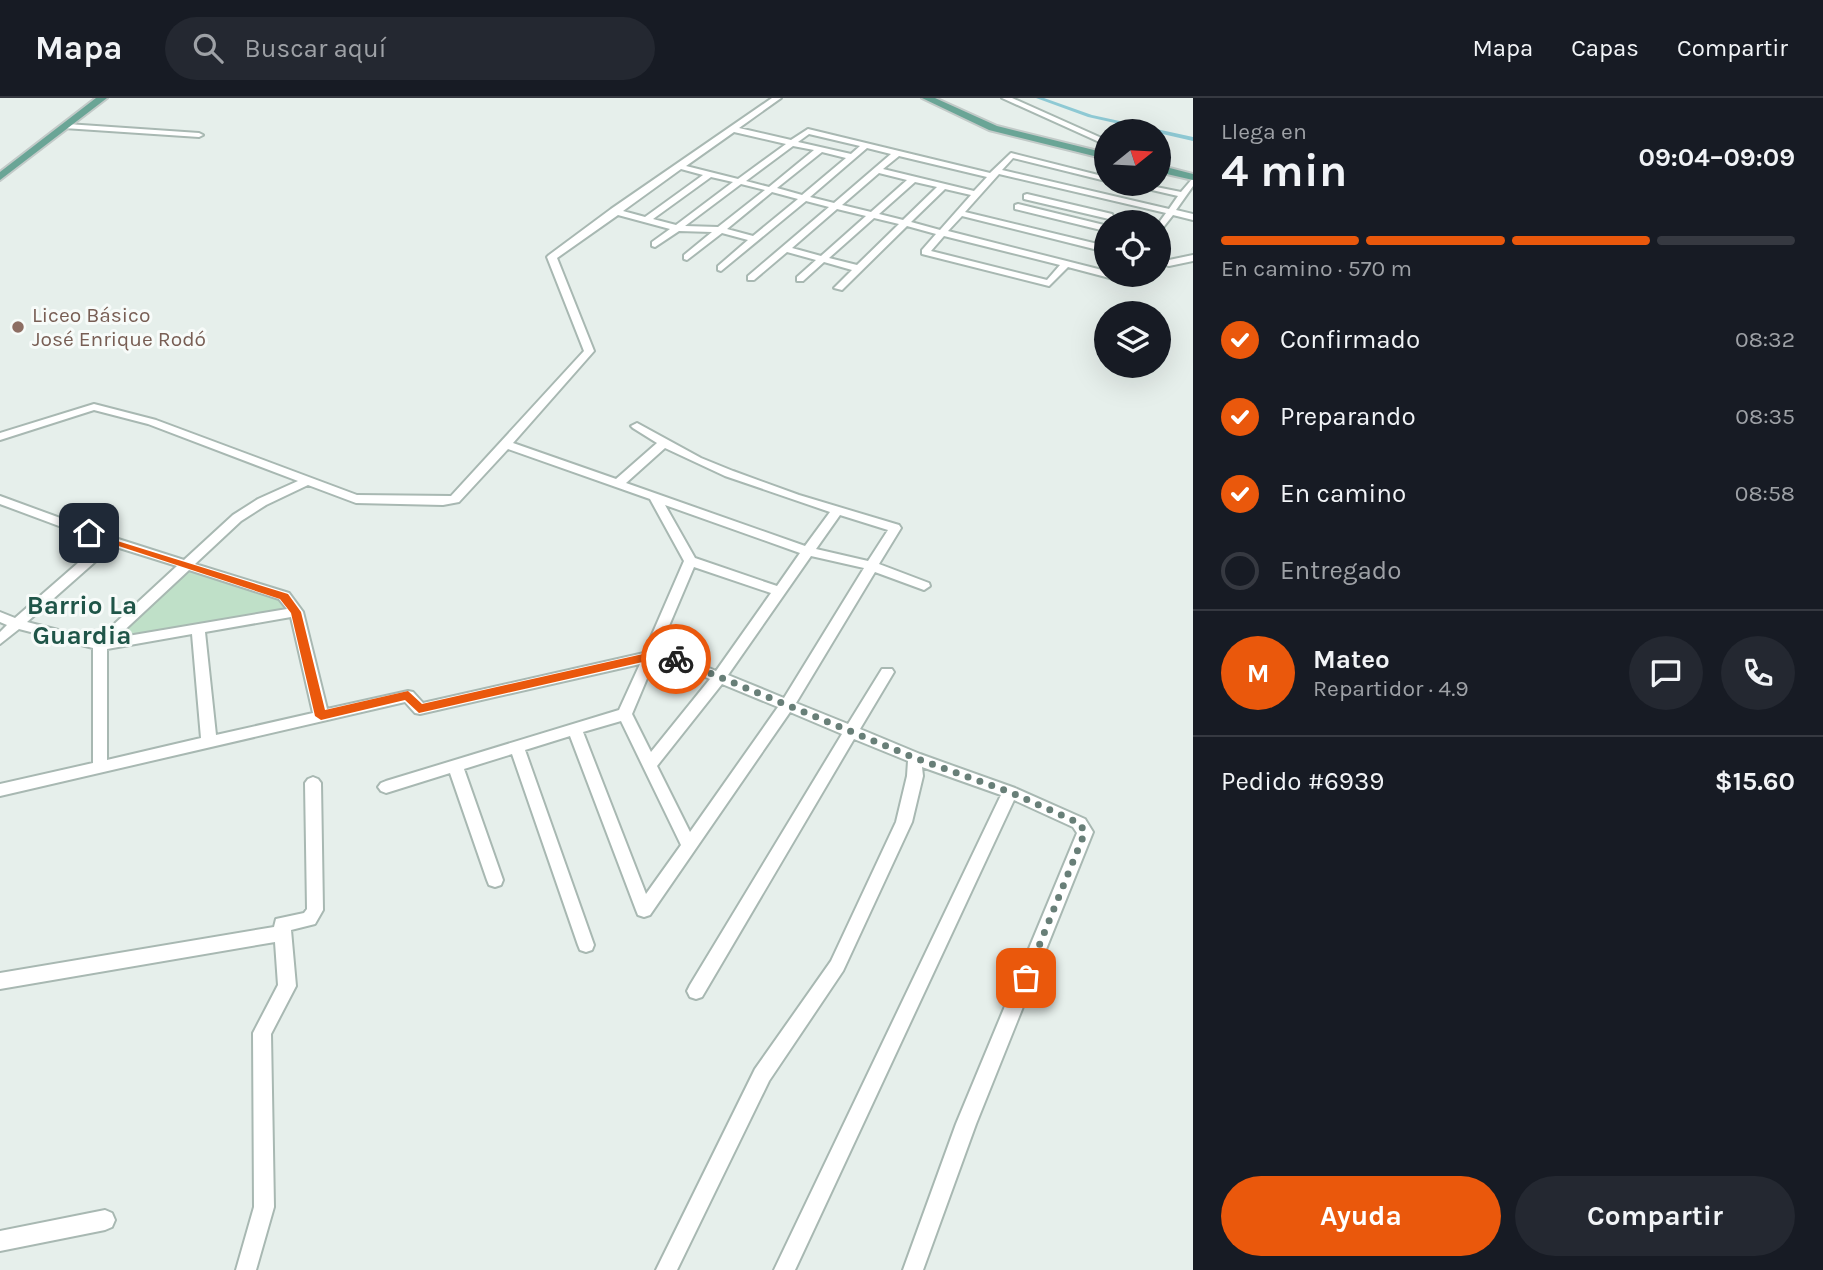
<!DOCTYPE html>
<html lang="es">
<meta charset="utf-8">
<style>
:root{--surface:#171b24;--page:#242831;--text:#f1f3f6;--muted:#9ea1a6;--line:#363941;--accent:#ea580c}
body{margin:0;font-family:Karla,sans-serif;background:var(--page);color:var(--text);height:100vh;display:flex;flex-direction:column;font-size:26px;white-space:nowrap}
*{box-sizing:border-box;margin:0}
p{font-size:23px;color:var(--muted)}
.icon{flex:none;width:38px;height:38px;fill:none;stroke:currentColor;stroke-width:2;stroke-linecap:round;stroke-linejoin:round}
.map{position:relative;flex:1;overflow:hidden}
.drawer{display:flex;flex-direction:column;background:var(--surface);width:630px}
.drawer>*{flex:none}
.needle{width:46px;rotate:72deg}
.tools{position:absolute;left:1094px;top:21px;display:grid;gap:14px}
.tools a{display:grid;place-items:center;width:77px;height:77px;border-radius:50%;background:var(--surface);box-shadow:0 7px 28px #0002;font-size:35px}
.pin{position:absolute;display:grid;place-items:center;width:60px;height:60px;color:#fff;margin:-30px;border-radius:14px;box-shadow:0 4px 10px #0006}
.courier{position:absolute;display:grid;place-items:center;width:70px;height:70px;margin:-35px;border:5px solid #ea580c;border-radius:50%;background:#fff;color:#222;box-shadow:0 2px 9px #0007}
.headline em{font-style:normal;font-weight:700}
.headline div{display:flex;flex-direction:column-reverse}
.headline{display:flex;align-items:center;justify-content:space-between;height:119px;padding:0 28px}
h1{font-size:46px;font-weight:700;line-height:52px}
.bar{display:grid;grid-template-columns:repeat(4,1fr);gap:10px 7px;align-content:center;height:84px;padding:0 28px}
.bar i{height:9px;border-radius:5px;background:var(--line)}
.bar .on{background:var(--accent)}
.bar p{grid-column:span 4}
.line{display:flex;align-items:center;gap:18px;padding:0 28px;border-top:2px solid var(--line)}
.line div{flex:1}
.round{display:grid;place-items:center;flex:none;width:74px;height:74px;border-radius:37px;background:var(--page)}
ol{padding:0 28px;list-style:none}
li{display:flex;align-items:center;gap:21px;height:77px}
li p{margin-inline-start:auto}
li .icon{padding:7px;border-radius:50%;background:var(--accent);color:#fff;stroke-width:4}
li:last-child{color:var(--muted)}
li i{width:38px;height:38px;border:4px solid var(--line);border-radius:50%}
.cta{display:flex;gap:14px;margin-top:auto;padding:14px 28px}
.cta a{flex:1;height:80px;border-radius:42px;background:var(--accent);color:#fff;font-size:28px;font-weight:700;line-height:80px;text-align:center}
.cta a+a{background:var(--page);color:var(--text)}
header{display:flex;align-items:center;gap:42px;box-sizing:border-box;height:98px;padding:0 35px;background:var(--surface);border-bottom:2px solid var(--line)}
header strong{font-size:33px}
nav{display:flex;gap:38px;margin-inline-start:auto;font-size:24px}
.search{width:490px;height:63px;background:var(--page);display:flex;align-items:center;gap:18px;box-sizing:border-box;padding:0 24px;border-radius:38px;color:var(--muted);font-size:26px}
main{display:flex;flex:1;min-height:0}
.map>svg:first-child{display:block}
.green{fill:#bfe0c8}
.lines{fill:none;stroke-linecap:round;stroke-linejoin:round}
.canal{fill:#8ec9d4;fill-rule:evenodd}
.minor-casing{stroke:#a8b8b2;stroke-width:4}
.major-casing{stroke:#c2cac8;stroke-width:4}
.minor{fill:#fff;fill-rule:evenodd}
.major{fill:#6aa596;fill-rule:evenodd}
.route{fill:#ea580c}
.done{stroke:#687f78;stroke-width:7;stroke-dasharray:0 12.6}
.education-dot{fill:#8d6e63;stroke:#f7fbf9;stroke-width:2.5}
.labels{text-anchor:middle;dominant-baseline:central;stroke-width:6;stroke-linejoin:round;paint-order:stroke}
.far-education-label{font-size:21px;fill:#785e54;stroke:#f7fbf9;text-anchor:start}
.neighbourhood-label{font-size:26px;font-weight:bold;fill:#1f5548;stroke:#f7fbf9}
</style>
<header>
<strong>Mapa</strong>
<div class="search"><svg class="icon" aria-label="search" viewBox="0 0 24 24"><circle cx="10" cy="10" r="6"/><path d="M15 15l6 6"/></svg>Buscar aquí</div>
<nav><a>Mapa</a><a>Capas</a><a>Compartir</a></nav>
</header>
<main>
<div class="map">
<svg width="1193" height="1172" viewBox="0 0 1193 1172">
<rect width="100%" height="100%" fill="#e6efeb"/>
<path class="green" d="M187 465 284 498 296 514 100 547Z"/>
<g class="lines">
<path class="canal" d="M1036 0H1044L1092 17 1193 39V43L1158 35V33H1151L1088 19Z"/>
<defs>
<path id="minor" d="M772 0H781L739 30 791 42 808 31 990 75 1011 55 1106 79V83L1013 60 1002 72 1169 111 1178 98 1126 86H1141L1181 94 1193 80V88L1176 112 1193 116V122L1173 117 1158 136V126L1166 115 999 76 965 114 1106 148V154L962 118 948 133 1106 173V177H1131L1128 183 1125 184 1068 169 1049 188 922 156V152L936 136 907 128 842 192 834 190 852 172 824 164 803 183H797V179L816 162 787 154 754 182H748V178L829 109 806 103 721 173 718 172V168L748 142 722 135 687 162 684 161V157L712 134 679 133 655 149 652 148V144L670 131 618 117 557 160 594 253 513 345 616 381 657 345 633 330 631 328 637 325 701 360 733 373 799 397 899 427 901 430 879 466 929 485 930 488 924 492 875 474 796 605 848 626 882 571H892L894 574 860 631 920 656 1015 690 1085 721 1093 734 976 1026 923 1172H903L956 1026 1077 735 1073 729 1014 702 795 1172H774L1001 697 922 669 923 678 912 724 843 873 769 983 677 1172H656L755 971 831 863 896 724 907 678 908 663 854 641 702 899 696 901 690 899 687 893 690 887 842 636 790 614 650 817 644 819 638 817 636 812 570 638 525 652 594 847 592 852 586 854 580 852 578 847 512 656 464 671 503 782 501 787 495 789 489 787 487 782 450 675 386 695 381 693 378 689 381 685 386 683 619 612 640 566 420 616 415 615 405 604 0 698V686L93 665V550L19 531 0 546V534L7 527 0 524V514L15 520 102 444 0 406V398L115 440 184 462 233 417 258 401 298 383 148 326 94 312 0 342V335L94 306 156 322 357 397 451 398 584 253 547 159 549 157 611 111ZM734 34 786 46 738 81 686 68ZM809 36 860 48 851 56 798 44ZM793 48 814 52 769 89 746 83ZM867 50 891 56 834 105 810 99ZM822 54 846 60 802 97 777 90ZM899 58 987 79 974 93 883 71ZM681 71 703 77 645 119 623 113ZM879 75 907 82 871 114 842 107ZM711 79 733 84 676 127 653 121ZM915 84 937 89 903 122 879 116ZM741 86 765 92 718 129 685 128ZM945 91 971 97 940 132 911 124ZM772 94 798 101 753 138 727 131ZM837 111 866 118 821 158 792 150ZM874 120 899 126 857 167 829 160ZM944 138 1060 167 1047 182 931 153ZM665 350 725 378 830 414 805 448 626 385ZM508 351 650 401 684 463 644 555 423 605 413 594 408 593 327 611 303 514 289 495 195 466 241 423 266 407 308 387 356 405 443 407 459 404ZM665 407 800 455 777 488 695 460ZM840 417 888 432 868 463 816 451ZM113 448 177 468 97 542 27 524ZM811 458 864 470 784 600 728 577ZM694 469 771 495 716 573 660 549ZM189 472 279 501 287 511 116 540ZM291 519 313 615 216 637 205 534ZM192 536 201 640 107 662V551ZM656 559 710 581 651 654 632 616ZM722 586 778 609 690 734 657 668ZM621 623 681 747 646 796 583 634Z
M1002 0H1012L1106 42V47Z
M67 26 199 35 203 37 199 39 64 30V26Z
M1027 96 1112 116 1113 118 1109 121 1024 101V97Z
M1018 106 1104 127 1105 129 1101 132 1015 111V107Z
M1193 157V163L1169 168 1158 165V159L1169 162Z
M313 679 318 681 321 685 323 812 315 826 291 832 296 888 271 936 274 1109 256 1172H236L254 1109 253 935 278 887 275 844 0 891V875L274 829 276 821 304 815 307 811 305 685 308 681Z
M105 1112 112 1115 115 1122 112 1129 105 1132 0 1153V1133Z"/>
<path id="major" d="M96 0H107L0 82V74Z
M922 0H935L997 28 1106 55V61L989 32Z
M1158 67 1193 76V82L1158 74Z"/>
</defs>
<use href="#minor" class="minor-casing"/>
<use href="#major" class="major-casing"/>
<use href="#minor" class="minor"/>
<use href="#major" class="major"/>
</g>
<path class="route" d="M85 433 288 496 301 514 325 612 408 593 422 606 643 556 651 548 682 561 676 565 654 557 647 563 419 615 405 602 321 622 315 618 291 515 280 501 85 437Z"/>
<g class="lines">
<path class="done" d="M676 561 915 660 1010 694 1079 725 1085 734 1026 880"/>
</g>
<circle class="education-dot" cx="18" cy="229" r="7"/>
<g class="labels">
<g class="far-education-label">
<text x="32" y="217">Liceo Básico<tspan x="32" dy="24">José Enrique Rodó</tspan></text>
</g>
<g class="neighbourhood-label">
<text x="82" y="507">Barrio La<tspan x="82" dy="30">Guardia</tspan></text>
</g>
</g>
</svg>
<div class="tools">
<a><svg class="needle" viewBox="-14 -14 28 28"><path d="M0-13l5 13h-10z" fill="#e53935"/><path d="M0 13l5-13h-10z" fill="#9ea1a6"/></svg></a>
<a><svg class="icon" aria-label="locate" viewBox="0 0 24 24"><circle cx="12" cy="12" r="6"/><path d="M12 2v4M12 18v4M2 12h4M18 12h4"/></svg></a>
<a><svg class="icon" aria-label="layers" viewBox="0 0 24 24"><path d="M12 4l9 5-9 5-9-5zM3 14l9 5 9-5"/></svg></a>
</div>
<div class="pin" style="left:1026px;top:880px;background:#ea580c"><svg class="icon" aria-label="bag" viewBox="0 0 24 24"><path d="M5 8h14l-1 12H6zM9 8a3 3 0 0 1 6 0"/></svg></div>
<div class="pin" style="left:89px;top:435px;background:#1f2937"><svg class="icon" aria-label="home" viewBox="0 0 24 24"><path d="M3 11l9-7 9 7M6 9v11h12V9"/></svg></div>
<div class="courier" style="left:676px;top:561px"><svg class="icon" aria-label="bike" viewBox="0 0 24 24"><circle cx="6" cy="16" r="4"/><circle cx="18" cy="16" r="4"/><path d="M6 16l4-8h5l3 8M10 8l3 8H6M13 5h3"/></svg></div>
</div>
<section class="drawer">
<div class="headline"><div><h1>4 min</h1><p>Llega en</p></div><em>09:04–09:09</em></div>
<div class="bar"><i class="on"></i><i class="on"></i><i class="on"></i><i></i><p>En camino · 570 m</p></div>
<ol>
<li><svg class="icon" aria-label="check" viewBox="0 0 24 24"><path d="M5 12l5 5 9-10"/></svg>Confirmado<p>08:32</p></li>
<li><svg class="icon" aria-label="check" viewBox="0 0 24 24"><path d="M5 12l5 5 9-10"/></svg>Preparando<p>08:35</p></li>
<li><svg class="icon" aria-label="check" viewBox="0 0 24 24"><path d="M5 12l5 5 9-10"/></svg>En camino<p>08:58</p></li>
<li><i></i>Entregado</li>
</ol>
<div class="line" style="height:126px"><b class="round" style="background:var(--accent);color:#fff">M</b><div><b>Mateo</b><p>Repartidor · 4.9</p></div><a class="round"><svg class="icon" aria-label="chat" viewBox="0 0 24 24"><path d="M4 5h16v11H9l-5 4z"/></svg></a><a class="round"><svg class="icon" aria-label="phone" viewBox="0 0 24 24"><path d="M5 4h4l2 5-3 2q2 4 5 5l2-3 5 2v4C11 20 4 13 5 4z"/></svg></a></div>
<div class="line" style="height:91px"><div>Pedido #6939</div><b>$15.60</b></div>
<div class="cta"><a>Ayuda</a><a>Compartir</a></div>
</section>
</main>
